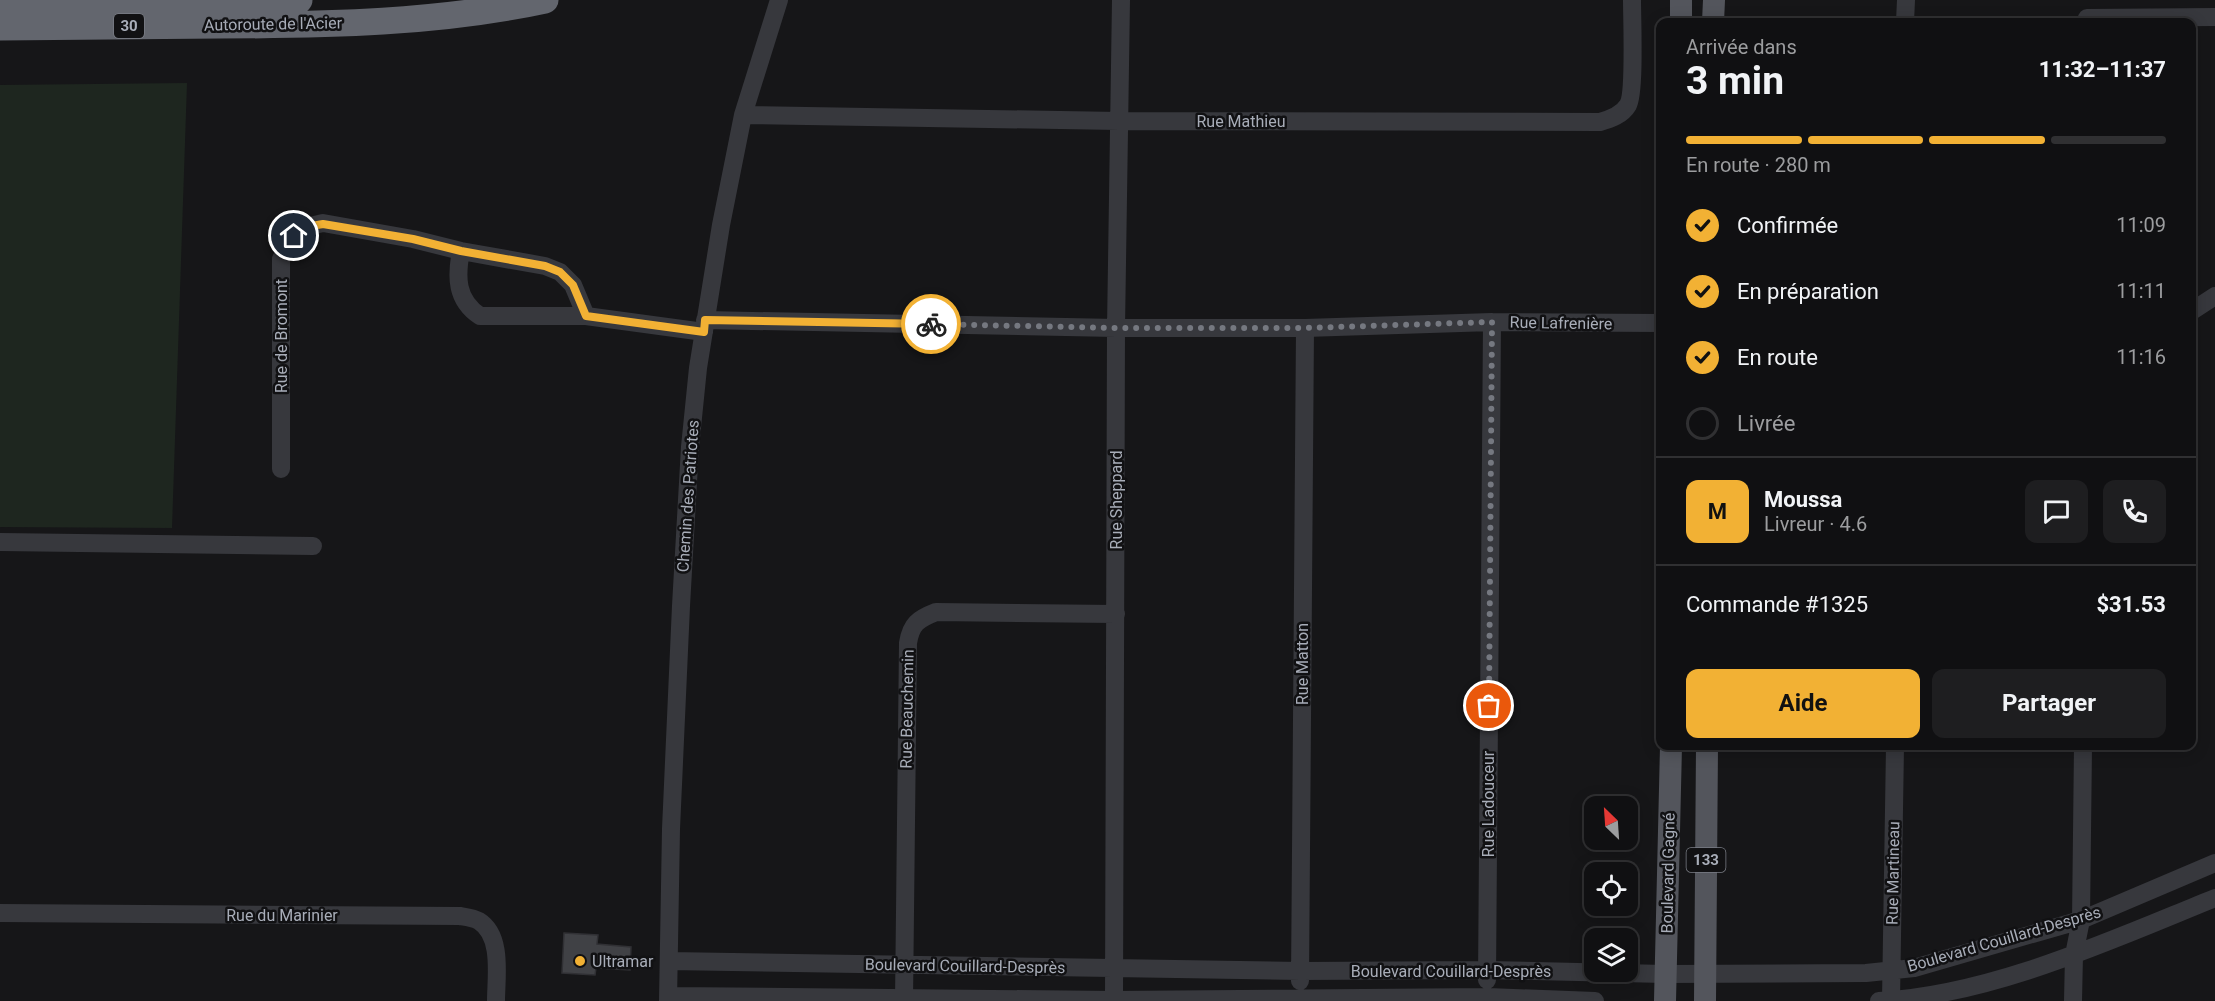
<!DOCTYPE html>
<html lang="fr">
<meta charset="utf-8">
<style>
:root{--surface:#101012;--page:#1e1e20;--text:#f1f3f6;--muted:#9c9d9f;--line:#303032;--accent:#f2b134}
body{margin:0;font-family:Roboto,sans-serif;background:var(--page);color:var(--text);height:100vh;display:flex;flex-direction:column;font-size:22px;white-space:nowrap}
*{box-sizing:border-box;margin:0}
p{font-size:20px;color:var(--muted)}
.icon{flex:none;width:33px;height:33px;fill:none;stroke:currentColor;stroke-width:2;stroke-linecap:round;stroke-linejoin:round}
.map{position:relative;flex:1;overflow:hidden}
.panel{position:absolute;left:1656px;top:18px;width:540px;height:732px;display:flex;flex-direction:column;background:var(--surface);border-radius:12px;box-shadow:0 3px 15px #0003,0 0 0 2px var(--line)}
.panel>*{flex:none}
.needle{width:39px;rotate:335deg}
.tools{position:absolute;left:1584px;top:796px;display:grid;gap:12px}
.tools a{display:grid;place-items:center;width:54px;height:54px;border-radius:12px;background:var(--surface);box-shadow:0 3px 15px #0003,0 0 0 2px var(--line);font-size:30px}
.pin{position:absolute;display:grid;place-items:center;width:51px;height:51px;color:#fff;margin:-26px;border:3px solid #fff;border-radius:50%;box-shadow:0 2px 6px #0007}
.courier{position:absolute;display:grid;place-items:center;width:60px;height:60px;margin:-30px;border:4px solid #f2b134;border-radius:50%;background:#fff;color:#222;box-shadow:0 2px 8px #0007}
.headline em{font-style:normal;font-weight:700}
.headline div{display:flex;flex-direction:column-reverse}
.headline{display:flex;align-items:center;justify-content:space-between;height:102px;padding:0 30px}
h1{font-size:39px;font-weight:700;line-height:45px}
.bar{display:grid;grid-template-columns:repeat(4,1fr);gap:9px 6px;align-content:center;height:72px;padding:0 30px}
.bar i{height:8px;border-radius:4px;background:var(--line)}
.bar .current{background:var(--accent)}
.bar p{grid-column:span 4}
.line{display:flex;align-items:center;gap:15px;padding:0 30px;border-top:2px solid var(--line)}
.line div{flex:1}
.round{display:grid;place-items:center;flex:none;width:63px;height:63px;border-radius:12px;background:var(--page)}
ol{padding:0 30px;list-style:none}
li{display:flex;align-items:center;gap:18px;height:66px}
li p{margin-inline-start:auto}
li .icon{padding:6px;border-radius:50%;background:var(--accent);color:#111;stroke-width:4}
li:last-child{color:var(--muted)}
li i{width:33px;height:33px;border:3px solid var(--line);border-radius:50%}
.cta{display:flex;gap:12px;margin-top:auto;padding:12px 30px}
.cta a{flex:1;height:69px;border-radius:12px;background:var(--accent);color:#111;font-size:24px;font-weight:700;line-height:69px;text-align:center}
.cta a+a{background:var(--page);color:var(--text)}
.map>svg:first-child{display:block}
.green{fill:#1e261f}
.building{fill:#404145;stroke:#303034;stroke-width:1.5}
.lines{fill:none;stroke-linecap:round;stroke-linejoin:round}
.minor{stroke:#37383d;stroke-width:18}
.major{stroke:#53555c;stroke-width:22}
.highway{stroke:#63666e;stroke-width:27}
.done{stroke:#757880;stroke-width:6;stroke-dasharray:0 10.8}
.route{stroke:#f2b134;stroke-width:8}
.poi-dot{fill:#f2b134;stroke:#111113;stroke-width:2}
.labels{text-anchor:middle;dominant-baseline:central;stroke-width:5;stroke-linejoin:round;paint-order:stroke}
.shield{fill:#111113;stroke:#7b7e86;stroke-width:1.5}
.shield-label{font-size:15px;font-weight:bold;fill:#a8adb8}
.street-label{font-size:16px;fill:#a8adb8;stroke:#111113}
.poi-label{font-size:16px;fill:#a8adb8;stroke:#111113;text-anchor:start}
</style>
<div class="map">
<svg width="2215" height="1001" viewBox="0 0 2215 1001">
<rect width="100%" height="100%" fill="#161618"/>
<path class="green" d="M187 83 172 528 0 527V85Z"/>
<path class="building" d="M564 933 598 935 597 944 631 947 630 970 596 968 595 975 562 973Z"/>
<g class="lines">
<path class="minor" d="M2087 18 2215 17
M1905 22 1906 0
M743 115 1119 121 1600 122C1611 119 1622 115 1628 105 1635 93 1632 19 1632 0
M461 251C456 277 456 300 480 316H586
M2192 311 2215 296
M705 320 1116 328H1305L1492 322 1660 323
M281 469V259L294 236 306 227 323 223 413 239 461 251 545 266 560 272 573 285 586 316 704 332
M0 542 313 546
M0 913 460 916C466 917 474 918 479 921 503 936 496 977 496 1001
M669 961 1300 971 1487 970 1665 974 1866 973 1914 968 2081 920 2215 863
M1487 980 1492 322
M1300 981 1305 328
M668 996 1114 1000 1488 997 1595 1001
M1891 1000 1895 746
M668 1001 671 829 681 606 690 447 698 368 721 225 743 115 779 0
M904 1001 908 643C911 624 918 619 936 612L1116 614
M1114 1001 1116 328 1121 0
M1879 1001C1992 995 2111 940 2215 898
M2073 1001 2074 955 2081 920 2083 746"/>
<path class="major" d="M1681 22V0
M1713 22 1714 0
M1665 1001 1671 746
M1705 1001 1707 746"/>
<path class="highway" d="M0 4 299 0
M0 27C73 27 146 26 219 25 327 25 439 23 545 0"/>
</g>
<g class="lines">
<path class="done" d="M931 324 1116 328H1305L1492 322 1489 706"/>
<path class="route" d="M294 236 306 227 323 224 413 239 461 251 545 266 560 272 573 285 586 316 704 332 705 320 931 324"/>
</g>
<circle class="poi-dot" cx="580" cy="961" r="6"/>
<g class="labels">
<g class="shield">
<rect x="114" y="14" width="30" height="24" rx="4.5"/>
<rect x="1686.5" y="848" width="39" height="24" rx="4.5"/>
</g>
<g class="shield-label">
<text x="129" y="26">30</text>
<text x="1706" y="860">133</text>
</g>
<g class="street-label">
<text transform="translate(273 24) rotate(-1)">Autoroute de l'Acier</text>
<text x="1241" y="121">Rue Mathieu</text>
<text transform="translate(1561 323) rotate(1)">Rue Lafrenière</text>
<text transform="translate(281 336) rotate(-90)">Rue de Bromont</text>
<text transform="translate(688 496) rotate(-86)">Chemin des Patriotes</text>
<text transform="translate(1116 500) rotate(-90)">Rue Sheppard</text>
<text transform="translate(1302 664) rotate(-90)">Rue Matton</text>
<text transform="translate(907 709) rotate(-89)">Rue Beauchemin</text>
<text transform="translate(1488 804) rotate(-90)">Rue Ladouceur</text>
<text transform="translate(1668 873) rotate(-89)">Boulevard Gagné</text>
<text transform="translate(1893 873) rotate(-89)">Rue Martineau</text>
<text x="282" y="915">Rue du Marinier</text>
<text transform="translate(2004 939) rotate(-16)">Boulevard Couillard-Desprès</text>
<text transform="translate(965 966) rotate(1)">Boulevard Couillard-Desprès</text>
<text x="1451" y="971">Boulevard Couillard-Desprès</text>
</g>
<g class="poi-label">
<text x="592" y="961">Ultramar</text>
</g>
</g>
</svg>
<div class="tools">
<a><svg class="needle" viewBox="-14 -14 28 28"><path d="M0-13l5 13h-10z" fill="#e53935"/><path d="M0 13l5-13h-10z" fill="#9c9d9f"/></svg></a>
<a><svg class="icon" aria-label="locate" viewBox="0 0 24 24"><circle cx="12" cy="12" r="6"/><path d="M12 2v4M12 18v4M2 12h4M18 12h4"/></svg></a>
<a><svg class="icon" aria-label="layers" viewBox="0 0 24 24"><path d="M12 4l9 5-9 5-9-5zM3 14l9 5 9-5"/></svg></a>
</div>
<div class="pin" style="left:1489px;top:706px;background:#ea580c"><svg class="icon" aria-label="bag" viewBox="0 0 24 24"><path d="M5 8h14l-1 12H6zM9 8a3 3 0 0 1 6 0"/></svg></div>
<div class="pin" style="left:294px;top:236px;background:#1f2937"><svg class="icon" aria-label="home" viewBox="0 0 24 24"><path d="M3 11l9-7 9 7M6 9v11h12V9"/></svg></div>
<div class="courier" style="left:931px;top:324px"><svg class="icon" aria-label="bike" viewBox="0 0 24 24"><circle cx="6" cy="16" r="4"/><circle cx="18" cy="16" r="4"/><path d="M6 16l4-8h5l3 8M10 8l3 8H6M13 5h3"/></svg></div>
<section class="panel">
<div class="headline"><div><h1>3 min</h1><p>Arrivée dans</p></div><em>11:32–11:37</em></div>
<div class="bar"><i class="current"></i><i class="current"></i><i class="current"></i><i></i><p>En route · 280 m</p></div>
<ol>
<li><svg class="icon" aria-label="check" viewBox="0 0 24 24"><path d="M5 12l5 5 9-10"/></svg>Confirmée<p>11:09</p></li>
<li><svg class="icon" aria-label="check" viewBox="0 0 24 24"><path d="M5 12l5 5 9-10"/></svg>En préparation<p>11:11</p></li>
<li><svg class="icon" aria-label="check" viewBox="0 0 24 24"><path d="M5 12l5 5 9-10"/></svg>En route<p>11:16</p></li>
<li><i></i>Livrée</li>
</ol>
<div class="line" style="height:108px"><b class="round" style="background:var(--accent);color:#111">M</b><div><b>Moussa</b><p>Livreur · 4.6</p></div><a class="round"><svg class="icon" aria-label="chat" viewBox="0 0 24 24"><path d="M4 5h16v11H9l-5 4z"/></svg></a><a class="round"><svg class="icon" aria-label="phone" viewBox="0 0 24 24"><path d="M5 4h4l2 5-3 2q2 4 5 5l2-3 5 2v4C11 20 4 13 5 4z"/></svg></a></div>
<div class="line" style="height:78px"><div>Commande #1325</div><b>$31.53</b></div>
<div class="cta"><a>Aide</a><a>Partager</a></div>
</section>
</div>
